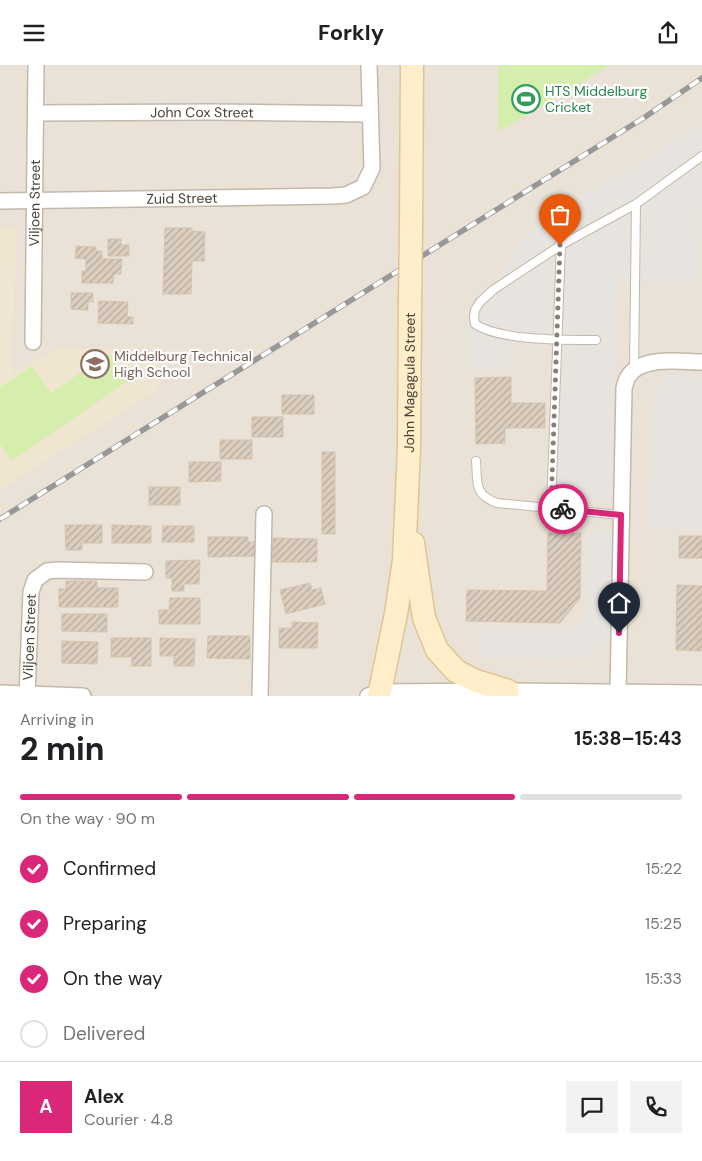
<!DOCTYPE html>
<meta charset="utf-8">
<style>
:root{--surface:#fff;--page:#f2f2f2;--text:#202124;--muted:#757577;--line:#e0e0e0;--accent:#db2777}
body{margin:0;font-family:"DM Sans",sans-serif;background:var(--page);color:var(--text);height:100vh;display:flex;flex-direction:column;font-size:19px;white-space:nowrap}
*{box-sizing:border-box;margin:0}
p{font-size:16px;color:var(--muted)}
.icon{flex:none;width:28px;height:28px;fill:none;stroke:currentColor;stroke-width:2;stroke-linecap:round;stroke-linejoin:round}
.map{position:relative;height:631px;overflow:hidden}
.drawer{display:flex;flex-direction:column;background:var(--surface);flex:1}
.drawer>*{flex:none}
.pin{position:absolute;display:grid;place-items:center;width:42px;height:42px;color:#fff;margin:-51px -21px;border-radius:50% 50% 50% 0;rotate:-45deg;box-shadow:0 0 5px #0007}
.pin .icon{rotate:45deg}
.courier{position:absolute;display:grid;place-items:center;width:50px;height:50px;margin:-25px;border:4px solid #db2777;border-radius:50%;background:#fff;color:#222;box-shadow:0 1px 6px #0007}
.overview em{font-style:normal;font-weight:700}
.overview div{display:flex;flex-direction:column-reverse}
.overview{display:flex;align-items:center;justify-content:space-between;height:85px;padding:0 20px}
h1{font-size:32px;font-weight:700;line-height:38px}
.bar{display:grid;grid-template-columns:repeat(4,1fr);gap:8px 5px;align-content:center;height:60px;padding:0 20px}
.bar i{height:6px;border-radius:4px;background:var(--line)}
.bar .current{background:var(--accent)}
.bar p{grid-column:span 4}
.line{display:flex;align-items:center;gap:12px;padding:0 20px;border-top:1px solid var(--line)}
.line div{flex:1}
.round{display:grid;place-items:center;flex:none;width:52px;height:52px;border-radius:0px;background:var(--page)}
ol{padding:0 20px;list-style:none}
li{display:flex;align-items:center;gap:15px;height:55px}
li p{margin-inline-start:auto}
li .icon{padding:5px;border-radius:50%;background:var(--accent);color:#fff;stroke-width:4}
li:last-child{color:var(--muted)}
li i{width:28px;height:28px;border:2px solid var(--line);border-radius:50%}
header{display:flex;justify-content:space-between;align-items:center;height:65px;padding:0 20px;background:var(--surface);font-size:22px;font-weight:700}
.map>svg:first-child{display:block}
.residential{fill:#eae2d6}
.education{fill:#f0e5d1}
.grass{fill:#d6eead}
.parking{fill:#e7e4e0}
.building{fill:url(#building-hatch);stroke:#d4c3ae}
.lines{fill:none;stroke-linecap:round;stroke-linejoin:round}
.lane-casing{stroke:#c3b8a9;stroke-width:10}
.street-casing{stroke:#c3b8a9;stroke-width:18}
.secondary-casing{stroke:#dec595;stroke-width:25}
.lane{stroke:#fff;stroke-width:8}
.street{stroke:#fff;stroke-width:15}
.secondary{stroke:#ffeec9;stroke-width:22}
.rail-casing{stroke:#989898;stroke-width:5.5}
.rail{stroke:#fff;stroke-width:4;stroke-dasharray:11;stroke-linecap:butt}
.secondary-bridge-casing{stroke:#dec595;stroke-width:25;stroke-linecap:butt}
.secondary-bridge{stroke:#ffeec9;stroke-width:22}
.done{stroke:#867f74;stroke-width:5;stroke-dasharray:0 9}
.route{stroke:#db2777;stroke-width:6}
.labels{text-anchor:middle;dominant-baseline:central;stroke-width:4.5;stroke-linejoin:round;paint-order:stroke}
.leisure-label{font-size:14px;fill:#27864d;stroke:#fff;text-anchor:start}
.street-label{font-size:14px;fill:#4a4136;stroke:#fff}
.education-label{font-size:14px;fill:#785e54;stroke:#fff;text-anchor:start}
</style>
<header><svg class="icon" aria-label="menu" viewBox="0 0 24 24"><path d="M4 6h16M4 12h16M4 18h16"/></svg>Forkly<svg class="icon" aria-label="share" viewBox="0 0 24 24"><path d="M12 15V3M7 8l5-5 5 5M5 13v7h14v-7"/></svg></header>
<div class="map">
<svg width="702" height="631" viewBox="0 0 702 631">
<defs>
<pattern id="building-hatch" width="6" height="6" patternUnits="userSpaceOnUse" patternTransform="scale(1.25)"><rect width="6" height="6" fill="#dccebf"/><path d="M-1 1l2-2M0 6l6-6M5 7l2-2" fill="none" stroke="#b4a99c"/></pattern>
</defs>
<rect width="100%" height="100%" fill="#f6f1e8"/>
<path class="residential" d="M0 0H702V631H0Z"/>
<path class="education" d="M0 162 16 163 12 309 62 282 159 288V324L0 425Z"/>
<path class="grass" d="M498 0H610L498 67Z
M109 288 128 316 11 396 0 379V322L32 301 51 328Z"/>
<path class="parking" d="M702 59V139L699 216 618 214 610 438 556 436 561 270 525 269 510 283V304H468V259L530 165Z
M667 311 702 312V465L648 463 651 334Z
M588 465H613L611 573 587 594 478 593 479 566 571 567 586 551Z"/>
<path class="building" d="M165 163H192V166L205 167 204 196H192L191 229H163Z
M108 174H121V180H129V191H108Z
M76 181 96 182V186H102V194H122L121 209H114L113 218H82V206H86V194L75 193Z
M71 228H93V237L88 236V245L71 244Z
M99 236 128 237 127 252H133V259L98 258Z
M511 312V338H545V363H505V378L476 379 475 313Z
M282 330H314V349H282Z
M252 352H283V372H252Z
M220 375H252V394H220Z
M322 387H335V469H322Z
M189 397H221V416L189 417Z
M149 422H180V440H149Z
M65 460H102V478H82V485H66Z
M112 460 151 461V478H112Z
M163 461H194V477H162Z
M548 468H581L580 533 560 558 466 556 467 525 547 526Z
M679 471H702V493H679Z
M208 472H248V477H255V491L208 492Z
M273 473 317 474V497H272Z
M200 495 199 519H184V526H172V513H166V496Z
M66 516H97V523H118V542H59V524H66Z
M310 518 312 525 321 523 325 539 286 549 280 525Z
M677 520 702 521V586L676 585Z
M170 533H200V559H159V545H169Z
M62 549H107V567L62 566Z
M292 557 318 558 317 583H279V563H292Z
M208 571H250V594L207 593Z
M111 573H151V601H131L132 592H111Z
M160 573 195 574 194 601H174V591H160Z
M62 576 98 577 97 599 62 598Z"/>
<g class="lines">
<defs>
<path id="lane" d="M596 275C566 275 500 276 475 259L474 252 475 245 480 237 493 225 561 180 636 139 702 91
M634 305 636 139
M476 396C478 418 473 429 497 438L621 450
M551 443 561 180"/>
<g id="street">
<path id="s1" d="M36 48 210 47 370 49"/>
<path id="s2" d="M0 136 333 131 346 130 363 122 372 103 369 0"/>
<path id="s3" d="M33 277 36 0"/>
<path d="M618 627 624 323C625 320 626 315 628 312 641 290 681 297 702 297"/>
<path d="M0 628 83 631"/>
<path id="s4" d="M27 631 31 527 35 515 47 506 58 505 145 507"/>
<path d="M260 631 264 449"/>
<path d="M368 631 379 627 508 626 702 628"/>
</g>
<g id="secondary">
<path d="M411 164 412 0"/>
<path d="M413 478 424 553 437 585 456 606 476 616 508 626"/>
<path id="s5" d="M379 631 396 549 404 495 409 383 410 237"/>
</g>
</defs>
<use href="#lane" class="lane-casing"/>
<use href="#street" class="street-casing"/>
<use href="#secondary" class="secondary-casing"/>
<use href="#lane" class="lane"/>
<use href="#street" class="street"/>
<use href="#secondary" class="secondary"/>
<defs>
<path id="rail" d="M0 454 645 52 702 13"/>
</defs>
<use href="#rail" class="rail-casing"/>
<use href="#rail" class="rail"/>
<defs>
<path id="secondary-bridge" d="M410 237 411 164"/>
</defs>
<use href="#secondary-bridge" class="secondary-bridge-casing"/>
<use href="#secondary-bridge" class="secondary-bridge"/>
</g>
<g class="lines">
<path class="done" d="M560 180 551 443 563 444"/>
<path class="route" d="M563 444 621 450 619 568"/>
</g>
<defs>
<symbol id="stadium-ring" viewBox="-11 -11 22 22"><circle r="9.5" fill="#fff" stroke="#2e9e5b" stroke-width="1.5"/><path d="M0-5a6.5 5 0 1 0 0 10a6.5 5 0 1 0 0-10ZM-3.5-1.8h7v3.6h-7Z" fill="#2e9e5b"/></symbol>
<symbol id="school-ring" viewBox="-11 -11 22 22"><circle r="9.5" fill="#fff" stroke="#8d6e63" stroke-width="1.5"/><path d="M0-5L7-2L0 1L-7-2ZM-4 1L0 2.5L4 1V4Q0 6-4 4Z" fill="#8d6e63"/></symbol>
</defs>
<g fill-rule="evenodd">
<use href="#stadium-ring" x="510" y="18" width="32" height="32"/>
<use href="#school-ring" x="79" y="283" width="32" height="32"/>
</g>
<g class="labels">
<g class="leisure-label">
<text x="545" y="26">HTS Middelburg<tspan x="545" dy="16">Cricket</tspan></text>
</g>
<g class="street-label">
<text stroke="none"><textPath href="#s1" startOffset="166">John Cox Street</textPath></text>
<text stroke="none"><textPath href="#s2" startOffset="182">Zuid Street</textPath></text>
<text stroke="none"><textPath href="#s3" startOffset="139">Viljoen Street</textPath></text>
<text stroke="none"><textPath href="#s5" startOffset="316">John Magagula Street</textPath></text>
<text stroke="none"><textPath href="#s4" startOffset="59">Viljoen Street</textPath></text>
</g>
<g class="education-label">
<text x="114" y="291">Middelburg Technical<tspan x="114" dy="16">High School</tspan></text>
</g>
</g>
</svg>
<div class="pin" style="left:560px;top:180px;background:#ea580c"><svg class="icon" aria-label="bag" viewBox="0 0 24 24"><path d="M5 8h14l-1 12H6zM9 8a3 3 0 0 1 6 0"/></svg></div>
<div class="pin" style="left:619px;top:568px;background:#1f2937"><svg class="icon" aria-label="home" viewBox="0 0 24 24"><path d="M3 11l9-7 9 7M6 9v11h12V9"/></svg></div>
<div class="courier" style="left:563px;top:444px"><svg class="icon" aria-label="bike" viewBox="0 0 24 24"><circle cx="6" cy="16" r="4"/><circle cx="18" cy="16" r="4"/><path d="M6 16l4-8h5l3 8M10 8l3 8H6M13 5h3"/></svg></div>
</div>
<section class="drawer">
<div class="overview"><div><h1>2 min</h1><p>Arriving in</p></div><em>15:38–15:43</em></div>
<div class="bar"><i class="current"></i><i class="current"></i><i class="current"></i><i></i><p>On the way · 90 m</p></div>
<ol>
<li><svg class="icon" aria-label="check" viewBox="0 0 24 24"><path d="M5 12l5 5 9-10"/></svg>Confirmed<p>15:22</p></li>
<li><svg class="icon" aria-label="check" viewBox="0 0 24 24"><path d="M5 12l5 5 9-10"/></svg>Preparing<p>15:25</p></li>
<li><svg class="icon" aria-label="check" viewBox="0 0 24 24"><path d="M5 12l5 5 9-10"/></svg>On the way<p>15:33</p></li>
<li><i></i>Delivered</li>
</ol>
<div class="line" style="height:90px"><b class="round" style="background:var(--accent);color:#fff">A</b><div><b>Alex</b><p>Courier · 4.8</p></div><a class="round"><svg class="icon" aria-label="chat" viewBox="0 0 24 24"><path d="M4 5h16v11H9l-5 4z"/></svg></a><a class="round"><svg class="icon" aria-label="phone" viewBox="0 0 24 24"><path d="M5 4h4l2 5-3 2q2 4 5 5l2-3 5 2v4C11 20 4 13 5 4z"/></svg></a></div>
</section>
